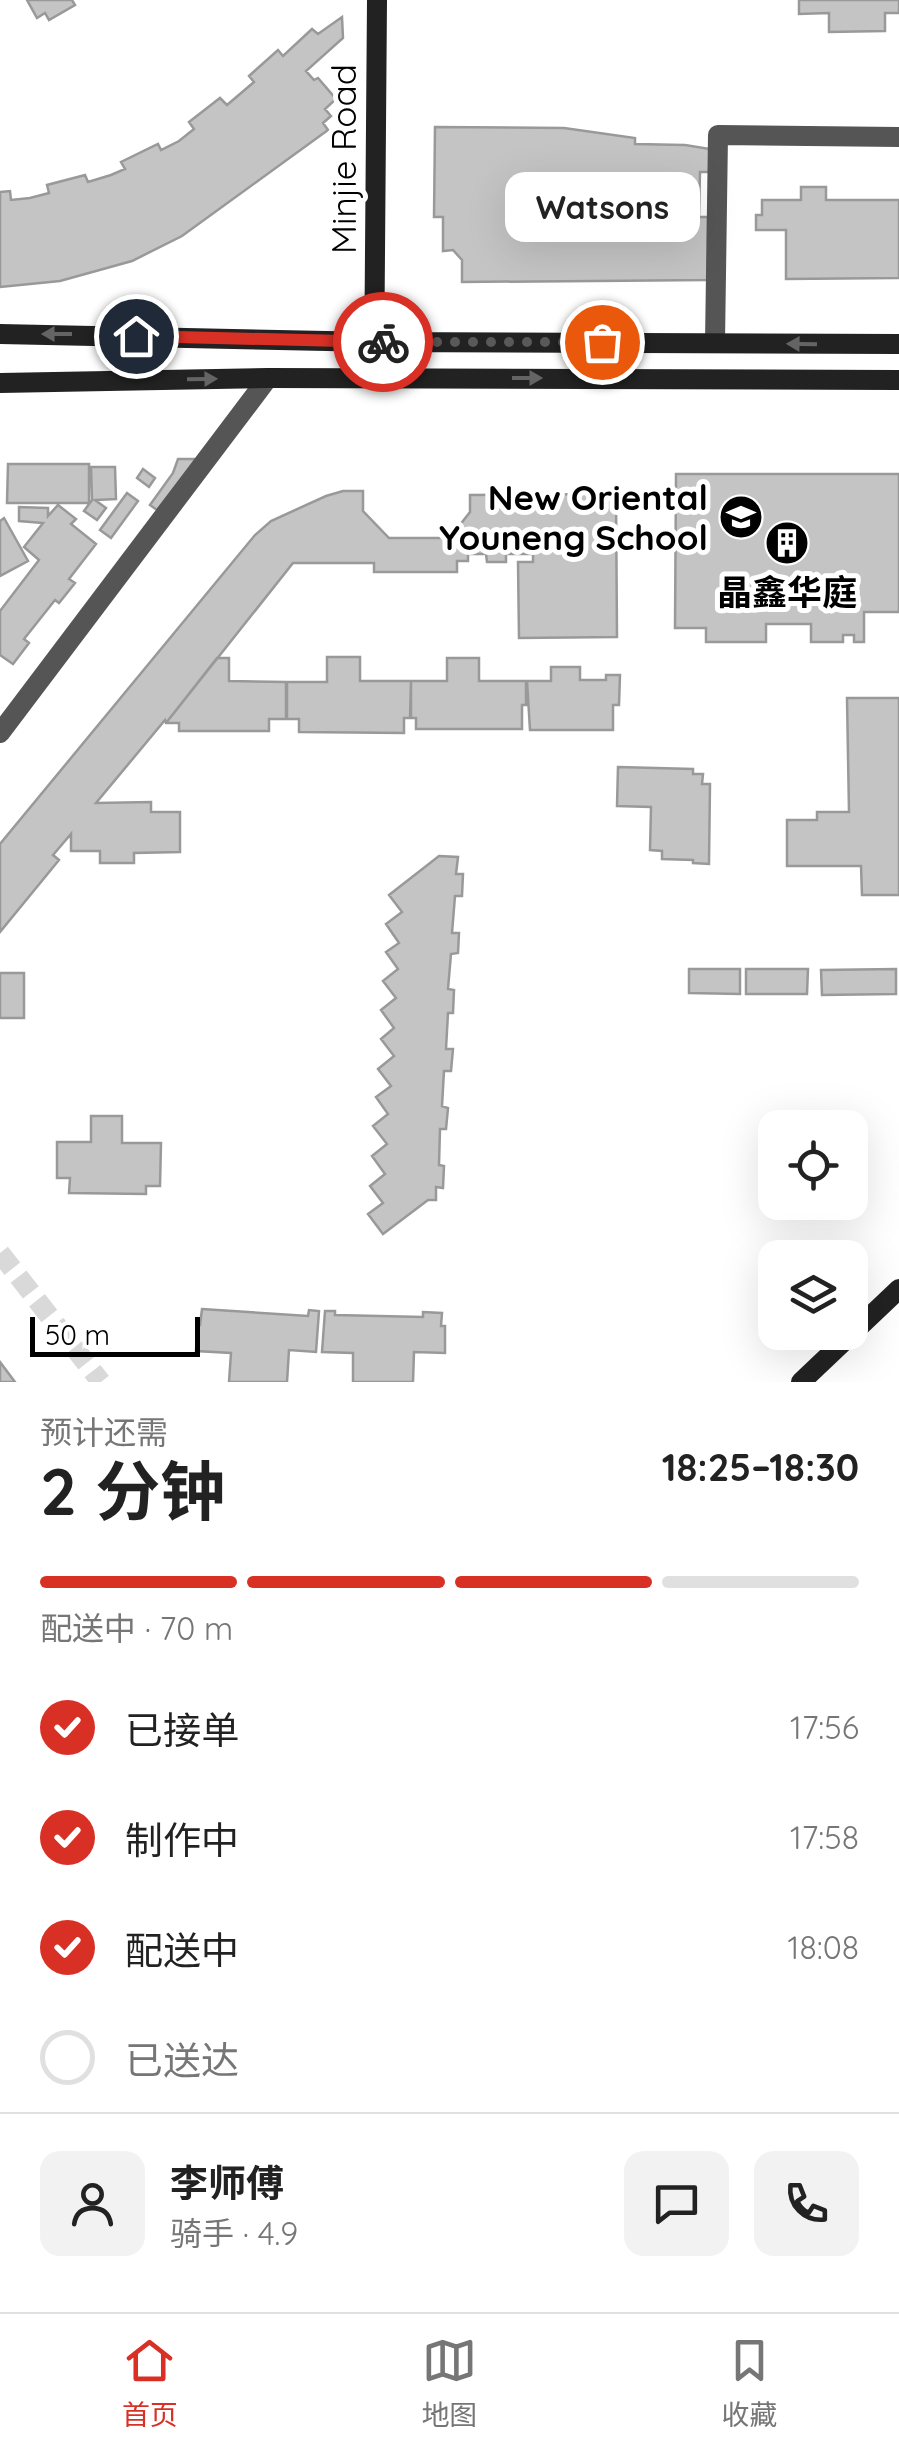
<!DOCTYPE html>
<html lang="zh">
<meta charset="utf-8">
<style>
:root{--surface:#fff;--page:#f2f2f2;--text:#222;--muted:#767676;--line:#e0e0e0;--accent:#d93025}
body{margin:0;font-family:Quicksand,"Noto Sans SC",sans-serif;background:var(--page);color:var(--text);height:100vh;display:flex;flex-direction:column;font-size:38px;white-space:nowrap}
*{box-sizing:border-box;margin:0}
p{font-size:32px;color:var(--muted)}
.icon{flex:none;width:55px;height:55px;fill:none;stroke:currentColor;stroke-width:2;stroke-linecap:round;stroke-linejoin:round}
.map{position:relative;height:1382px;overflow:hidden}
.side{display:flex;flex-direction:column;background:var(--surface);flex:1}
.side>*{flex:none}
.tools{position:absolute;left:758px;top:1110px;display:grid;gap:20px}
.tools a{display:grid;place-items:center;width:110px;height:110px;border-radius:20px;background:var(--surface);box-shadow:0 10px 40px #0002;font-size:50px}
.scale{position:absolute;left:30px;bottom:25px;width:170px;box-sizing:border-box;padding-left:10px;border:5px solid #000;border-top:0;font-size:28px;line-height:35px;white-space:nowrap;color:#000;-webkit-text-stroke:8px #fff;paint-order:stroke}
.pin{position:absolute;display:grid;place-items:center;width:85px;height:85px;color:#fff;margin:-42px;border:5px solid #fff;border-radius:50%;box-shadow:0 2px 10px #0007}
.courier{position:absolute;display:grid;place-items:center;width:100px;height:100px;margin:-50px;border:8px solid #d93025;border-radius:50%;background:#fff;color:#222;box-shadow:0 2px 12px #0007}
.bubble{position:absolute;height:70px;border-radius:20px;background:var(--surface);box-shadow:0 10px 40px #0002;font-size:32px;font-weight:700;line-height:70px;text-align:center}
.overview em{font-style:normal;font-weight:700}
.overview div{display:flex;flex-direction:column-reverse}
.overview{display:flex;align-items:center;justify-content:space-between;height:170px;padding:0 40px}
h1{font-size:65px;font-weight:700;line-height:75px}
.bar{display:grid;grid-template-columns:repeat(4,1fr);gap:15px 10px;align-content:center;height:120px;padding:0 40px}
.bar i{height:12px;border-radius:8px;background:var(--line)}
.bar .current{background:var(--accent)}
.bar p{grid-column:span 4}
.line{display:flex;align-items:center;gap:25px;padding:0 40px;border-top:2px solid var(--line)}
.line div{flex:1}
.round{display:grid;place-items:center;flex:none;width:105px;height:105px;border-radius:20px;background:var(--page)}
ol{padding:0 40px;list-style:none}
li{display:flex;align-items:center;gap:30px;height:110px}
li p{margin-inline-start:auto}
li .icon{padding:10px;border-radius:50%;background:var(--accent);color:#fff;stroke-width:4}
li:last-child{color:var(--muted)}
li i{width:55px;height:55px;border:5px solid var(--line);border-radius:50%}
.dock{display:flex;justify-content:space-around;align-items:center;height:140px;border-top:2px solid var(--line);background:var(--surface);font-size:28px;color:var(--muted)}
.dock a{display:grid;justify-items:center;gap:5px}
.dock .current{color:var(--accent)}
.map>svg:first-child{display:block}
.building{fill:#c4c4c4;stroke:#999;stroke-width:2.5}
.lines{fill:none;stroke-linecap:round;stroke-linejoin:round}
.secondary-tunnel{stroke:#d9d9d9;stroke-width:20;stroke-dasharray:20 10;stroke-linecap:butt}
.street{stroke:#555;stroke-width:20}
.secondary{stroke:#222;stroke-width:20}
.oneway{fill:#646464}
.done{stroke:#595959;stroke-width:10;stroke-dasharray:0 18}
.route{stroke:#d93025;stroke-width:12}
.labels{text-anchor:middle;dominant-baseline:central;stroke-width:10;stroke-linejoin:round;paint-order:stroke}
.street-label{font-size:35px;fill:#000;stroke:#fff}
.poi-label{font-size:35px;font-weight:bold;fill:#000;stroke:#fff;text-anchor:end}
</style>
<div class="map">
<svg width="899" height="1382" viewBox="0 0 899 1382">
<rect width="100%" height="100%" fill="#fff"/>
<path class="building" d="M27 0H72L75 5 49 20 45 13 37 18Z
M799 0H899V13H885V31L829 32V13L799 14Z
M342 17 343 38 306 71 314 80 318 78 336 99 325 109 331 116 323 123 328 130 182 236 132 261 60 281 0 287V192L10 191 11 200 30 198 49 193 47 185 85 175 88 182 111 175 125 169 121 162 158 144 161 150 179 141 194 129 189 122 220 98 227 105 254 82 249 76 278 50 283 56 312 29 318 34Z
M435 127 564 128 635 138V144L685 145 710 149 711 172H700L699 217H708V280L462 282V260L453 250 443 251V217H434Z
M801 187H826V200H899V278L786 279V230H756V215H762V200H801Z
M178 459H197L157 510 150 505 173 473Z
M8 464H89V503H7Z
M91 467H115L116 499 95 500 106 508 97 520 84 511 92 500Z
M143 469 155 478 149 487 137 478Z
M676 474H899V612H864V642H854V635H843V642H811V624H766V642H706V628H675Z
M343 491H363V511L389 538H444V535H452L470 512V495L616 494 617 637 519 638 518 562H533V554H506V562H487L486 554H468V561H457V572H374V563H293L216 660 166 723 217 658H229V681L286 682V719H269V731H179V723H166L165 720 96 803 151 802V812H180V852L134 853V863H100V851H71V834L53 855 59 860 0 932V844L255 535 271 521 326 496Z
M127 493 138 501 111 538 100 530Z
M58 505 76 519 71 524 96 544 69 579 75 583 59 603 55 600 24 639 29 643 13 664 0 655V611L39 560 24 547 43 523 19 521V507L48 508V516Z
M4 518 28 561 0 576V521Z
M327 657H360V681H411L410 718H404V733L299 732V719H287V682H327Z
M447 658H479V681H526V705H522V729H416V718H411V681H447Z
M551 667H580V680H606V675H620L619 705H613V730H530L527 681H551Z
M847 698H899V895H862L861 866H787V820H817V812H849Z
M618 767 693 769V774H703L702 784H710L709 864 693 863V860L662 859V851L650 850 651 807 617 806Z
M439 856 458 857 456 874H463L462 896H455L452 933H459L458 953 451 954 448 989 454 990 453 1013H448L446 1049H453L451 1071H444L442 1106 448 1108 446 1129H440L439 1165 444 1166 443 1188 436 1187V1200H428L383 1234 368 1214 383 1203 370 1186 385 1174 372 1156 387 1144 373 1126 388 1114 376 1097 391 1086 378 1069 394 1056 381 1039 394 1028 381 1010 396 998 383 981 398 969 386 952 399 943 386 924 402 912 389 895Z
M689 969H740V994L689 993Z
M746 969H808L807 994H746Z
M896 969V994L822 995 821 970Z
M0 973H24V1018H0Z
M91 1116H122V1143H161L160 1186H146V1194L69 1193 70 1178H57V1142H91Z
M202 1309 308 1316 309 1310 319 1311 316 1352 289 1350 287 1382H229L231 1353 196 1351 197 1325H200Z
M325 1311H335V1315L423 1317V1312L442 1313 441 1326H445V1353L414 1352 413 1382H353V1353L322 1352Z
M0 1362 15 1382H0Z"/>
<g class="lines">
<path class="secondary-tunnel" d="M0 1253 101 1382"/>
<path class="street" d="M715 343 718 135 899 137
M0 733 268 378"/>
<path class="secondary" d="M0 334 375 342 899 344
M374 378 377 0
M0 383 268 378 899 380
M801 1382 899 1289"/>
</g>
<defs><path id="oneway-solid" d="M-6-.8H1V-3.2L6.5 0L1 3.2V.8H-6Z" transform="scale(2.5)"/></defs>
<g class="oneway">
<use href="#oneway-solid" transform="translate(57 334) rotate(-180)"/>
<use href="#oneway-solid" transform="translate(802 344) rotate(-179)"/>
<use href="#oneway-solid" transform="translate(527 378)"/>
<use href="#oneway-solid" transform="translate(202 379) rotate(-1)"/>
</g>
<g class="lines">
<path class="done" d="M383 342H602"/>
<path class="route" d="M136 336 383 342"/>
</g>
<defs>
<symbol id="school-disc" viewBox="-11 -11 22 22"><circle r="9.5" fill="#000" stroke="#fff"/><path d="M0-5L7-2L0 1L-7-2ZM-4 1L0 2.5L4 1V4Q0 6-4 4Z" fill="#fff"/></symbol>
<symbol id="building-disc" viewBox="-11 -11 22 22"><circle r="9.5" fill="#000" stroke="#fff"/><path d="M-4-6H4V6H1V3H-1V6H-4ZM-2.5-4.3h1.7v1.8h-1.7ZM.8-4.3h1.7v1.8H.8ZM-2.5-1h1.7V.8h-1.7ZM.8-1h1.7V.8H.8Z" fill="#fff"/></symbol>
</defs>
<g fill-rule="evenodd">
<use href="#school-disc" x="716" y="492" width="50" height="50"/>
<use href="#building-disc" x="762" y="518" width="50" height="50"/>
</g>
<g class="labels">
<g class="street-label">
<text transform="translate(343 159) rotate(-90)">Minjie Road</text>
</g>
<g class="poi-label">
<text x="708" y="497">New Oriental<tspan x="708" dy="40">Youneng School</tspan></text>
<text x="787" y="592" text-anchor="middle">晶鑫华庭</text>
</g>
</g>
</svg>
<div class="tools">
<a><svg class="icon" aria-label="locate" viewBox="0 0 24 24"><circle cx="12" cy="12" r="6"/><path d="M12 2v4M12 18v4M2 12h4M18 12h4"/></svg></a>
<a><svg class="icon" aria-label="layers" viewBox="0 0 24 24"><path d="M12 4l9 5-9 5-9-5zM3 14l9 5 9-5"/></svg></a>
</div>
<div class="scale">50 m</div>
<div class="pin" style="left:602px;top:342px;background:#ea580c"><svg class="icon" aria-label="bag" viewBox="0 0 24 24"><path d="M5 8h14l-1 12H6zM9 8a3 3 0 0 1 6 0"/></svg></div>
<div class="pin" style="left:136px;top:336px;background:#1f2937"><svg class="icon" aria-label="home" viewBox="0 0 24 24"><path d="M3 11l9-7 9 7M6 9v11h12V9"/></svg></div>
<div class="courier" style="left:383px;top:342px"><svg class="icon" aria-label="bike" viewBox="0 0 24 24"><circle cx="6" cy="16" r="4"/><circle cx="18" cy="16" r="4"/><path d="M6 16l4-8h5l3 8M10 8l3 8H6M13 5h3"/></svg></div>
<div class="bubble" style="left:505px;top:172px;width:195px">Watsons</div>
</div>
<section class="side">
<div class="overview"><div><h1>2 分钟</h1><p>预计还需</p></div><em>18:25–18:30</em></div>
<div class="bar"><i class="current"></i><i class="current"></i><i class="current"></i><i></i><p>配送中 · 70 m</p></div>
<ol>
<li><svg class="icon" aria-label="check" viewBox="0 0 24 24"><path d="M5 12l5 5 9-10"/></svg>已接单<p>17:56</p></li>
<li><svg class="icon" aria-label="check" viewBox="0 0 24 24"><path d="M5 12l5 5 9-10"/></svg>制作中<p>17:58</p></li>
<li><svg class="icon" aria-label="check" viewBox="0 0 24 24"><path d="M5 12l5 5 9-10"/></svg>配送中<p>18:08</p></li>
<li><i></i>已送达</li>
</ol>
<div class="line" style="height:180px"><a class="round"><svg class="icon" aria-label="person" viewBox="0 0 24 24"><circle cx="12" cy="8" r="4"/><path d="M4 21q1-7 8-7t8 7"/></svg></a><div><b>李师傅</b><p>骑手 · 4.9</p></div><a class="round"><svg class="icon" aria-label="chat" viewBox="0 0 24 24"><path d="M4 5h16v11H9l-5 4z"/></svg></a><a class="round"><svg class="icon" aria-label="phone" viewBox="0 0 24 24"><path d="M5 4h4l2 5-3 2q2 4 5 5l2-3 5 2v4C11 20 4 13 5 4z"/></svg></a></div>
</section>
<nav class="dock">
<a class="current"><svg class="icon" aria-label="home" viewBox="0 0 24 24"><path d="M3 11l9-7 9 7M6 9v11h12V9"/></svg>首页</a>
<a><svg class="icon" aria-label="map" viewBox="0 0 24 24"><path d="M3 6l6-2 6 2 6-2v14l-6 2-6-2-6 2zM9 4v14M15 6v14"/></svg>地图</a>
<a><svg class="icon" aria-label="saved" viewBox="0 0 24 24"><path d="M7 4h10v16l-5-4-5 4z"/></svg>收藏</a>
</nav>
